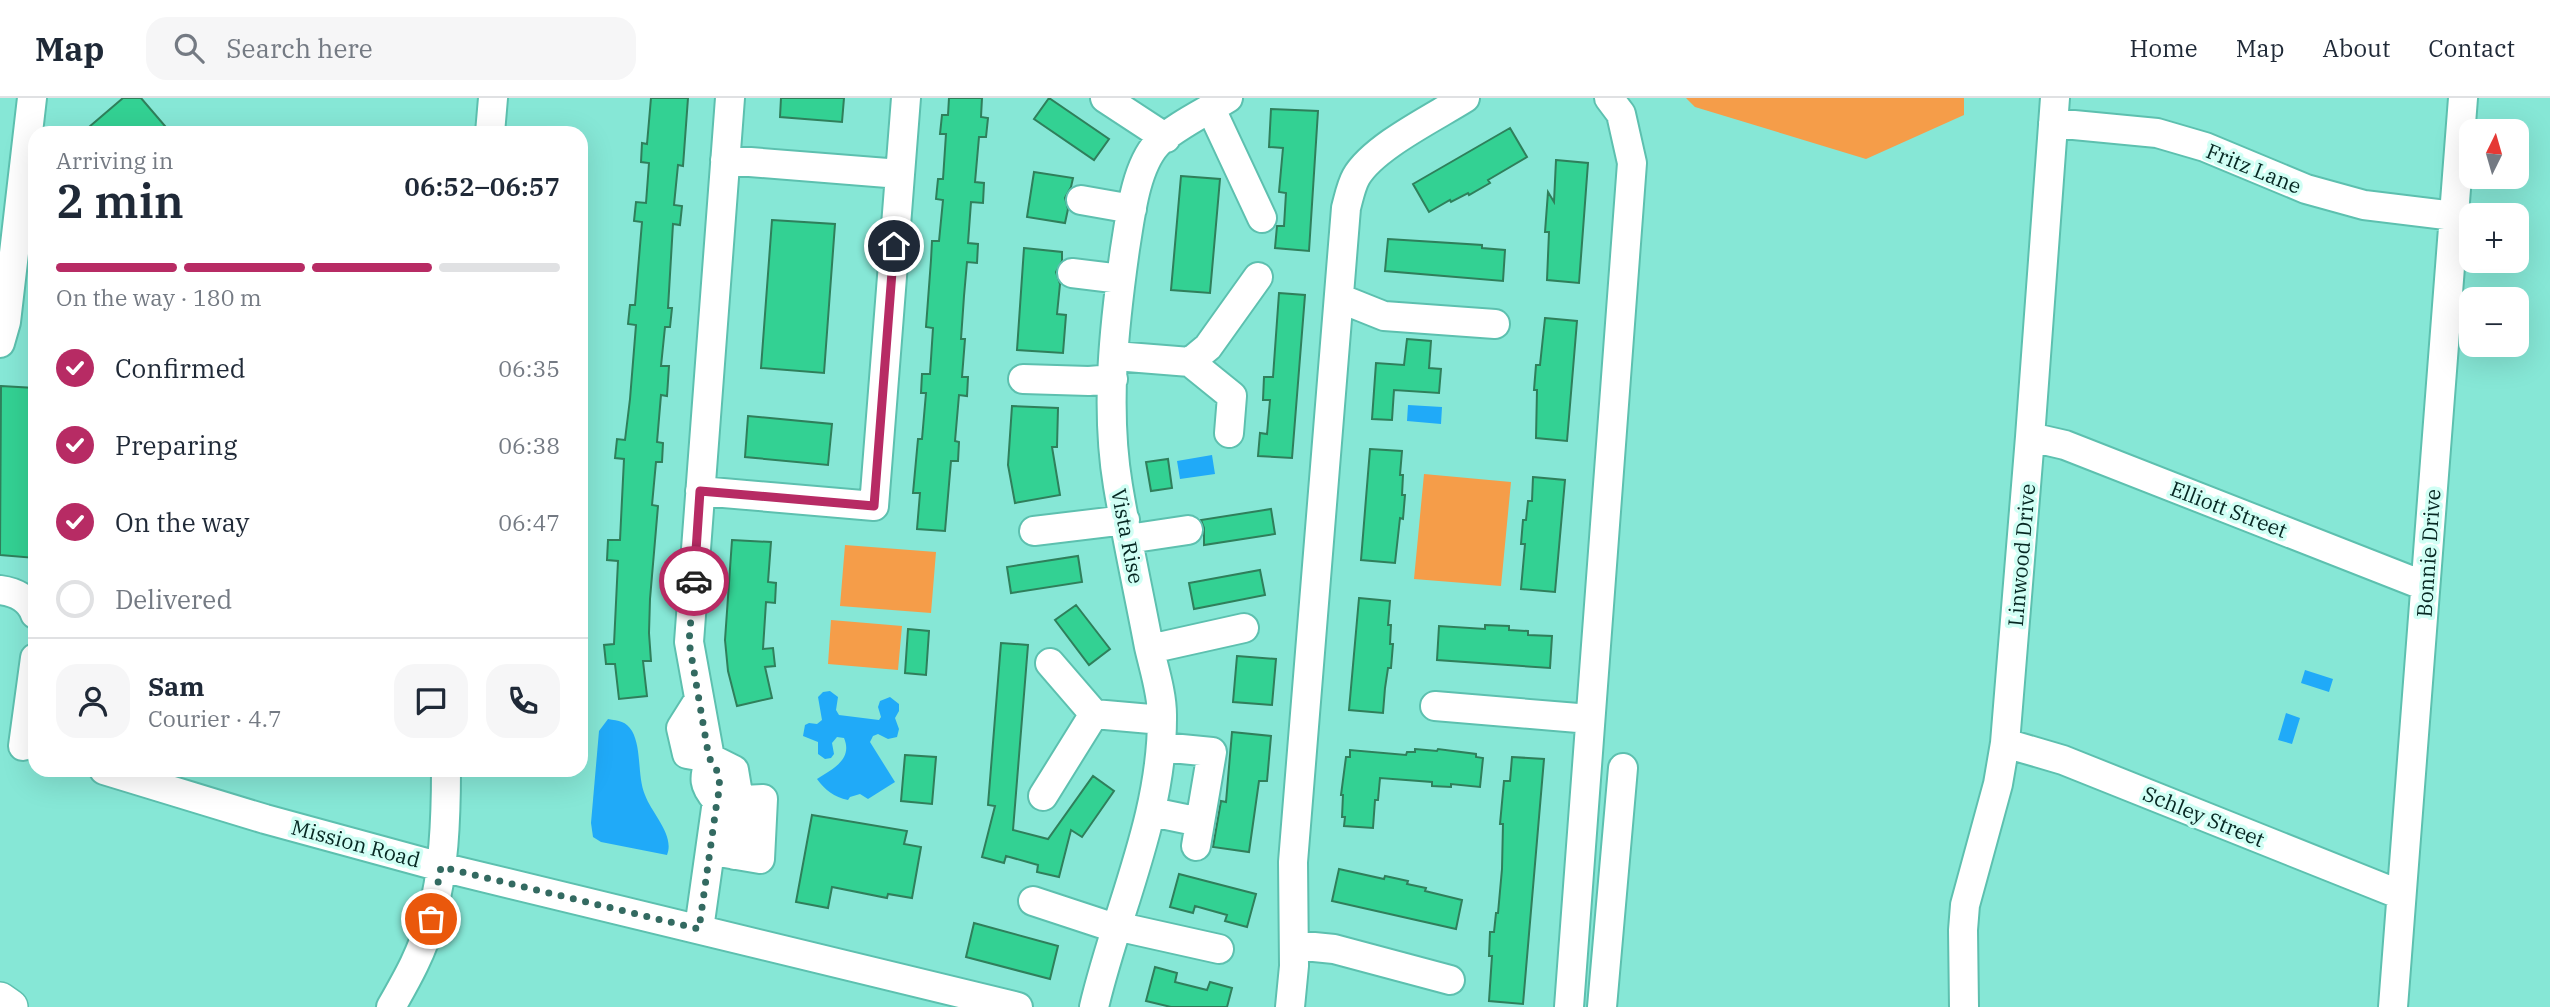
<!DOCTYPE html>
<meta charset="utf-8">
<style>
:root{--surface:#fff;--page:#f6f6f7;--text:#1f2937;--muted:#747a83;--line:#e0e1e3;--accent:#b72b64}
body{margin:0;font-family:"IBM Plex Serif",serif;background:var(--page);color:var(--text);height:100vh;display:flex;flex-direction:column;font-size:26px;white-space:nowrap}
*{box-sizing:border-box;margin:0}
p{font-size:23px;color:var(--muted)}
.icon{flex:none;width:38px;height:38px;fill:none;stroke:currentColor;stroke-width:2;stroke-linecap:round;stroke-linejoin:round}
.map{position:relative;flex:1;overflow:hidden}
.panel{position:absolute;left:28px;top:28px;width:560px;height:651px;display:flex;flex-direction:column;background:var(--surface);border-radius:21px;box-shadow:0 7px 28px #0002}
.panel>*{flex:none}
.needle{width:46px;rotate:5deg}
.controls{position:absolute;left:2459px;top:21px;display:grid;gap:14px}
.controls a{display:grid;place-items:center;width:70px;height:70px;border-radius:14px;background:var(--surface);box-shadow:0 7px 28px #0002;font-size:35px}
.pin{position:absolute;display:grid;place-items:center;width:60px;height:60px;color:#fff;margin:-30px;border:4px solid #fff;border-radius:50%;box-shadow:0 2px 7px #0007}
.courier{position:absolute;display:grid;place-items:center;width:70px;height:70px;margin:-35px;border:5px solid #b72b64;border-radius:50%;background:#fff;color:#222;box-shadow:0 2px 9px #0007}
.headline em{font-style:normal;font-weight:600}
.headline div{display:flex;flex-direction:column-reverse}
.headline{display:flex;align-items:center;justify-content:space-between;height:119px;padding:0 28px}
h1{font-size:46px;font-weight:600;line-height:52px}
.bar{display:grid;grid-template-columns:repeat(4,1fr);gap:10px 7px;align-content:center;height:84px;padding:0 28px}
.bar i{height:9px;border-radius:5px;background:var(--line)}
.bar .active{background:var(--accent)}
.bar p{grid-column:span 4}
.line{display:flex;align-items:center;gap:18px;padding:0 28px;border-top:2px solid var(--line)}
.line div{flex:1}
.round{display:grid;place-items:center;flex:none;width:74px;height:74px;border-radius:21px;background:var(--page)}
ol{padding:0 28px;list-style:none}
li{display:flex;align-items:center;gap:21px;height:77px}
li p{margin-inline-start:auto}
li .icon{padding:7px;border-radius:50%;background:var(--accent);color:#fff;stroke-width:4}
li:last-child{color:var(--muted)}
li i{width:38px;height:38px;border:4px solid var(--line);border-radius:50%}
header{display:flex;align-items:center;gap:42px;box-sizing:border-box;height:98px;padding:0 35px;background:var(--surface);border-bottom:2px solid var(--line)}
header strong{font-size:33px}
nav{display:flex;gap:38px;margin-inline-start:auto;font-size:24px}
.search{width:490px;height:63px;background:var(--page);display:flex;align-items:center;gap:18px;box-sizing:border-box;padding:0 24px;border-radius:21px;color:var(--muted);font-size:26px}
.map>svg:first-child{display:block}
.green{fill:#f59d49}
.water{fill:#20aaf8}
.building{fill:#33d193;stroke:#2f7f5b;stroke-width:2}
.lines{fill:none;stroke-linecap:round;stroke-linejoin:round}
.minor-casing{stroke:#5dc0af;stroke-width:32}
.major-casing{stroke:#5dc0af;stroke-width:38}
.minor{stroke:#fff;stroke-width:28}
.major{stroke:#fff;stroke-width:35}
.done{stroke:#336a61;stroke-width:7;stroke-dasharray:0 12.6}
.route{stroke:#b72b64;stroke-width:9}
.labels{text-anchor:middle;dominant-baseline:central;stroke-width:7;stroke-linejoin:round;paint-order:stroke}
.street-label{font-size:21px;fill:#062722;stroke:#d1fff5}
</style>
<header>
<strong>Map</strong>
<div class="search"><svg class="icon" aria-label="search" viewBox="0 0 24 24"><circle cx="10" cy="10" r="6"/><path d="M15 15l6 6"/></svg>Search here</div>
<nav><a>Home</a><a>Map</a><a>About</a><a>Contact</a></nav>
</header>
<div class="map">
<svg width="2550" height="909" viewBox="0 0 2550 909">
<rect width="100%" height="100%" fill="#86e7d6"/>
<path class="green" d="M1686 0H1964V17L1866 61 1695 9Z
M1424 376 1511 384 1501 488 1414 481Z
M845 447 936 454 931 515 840 508Z
M831 522 902 528 898 572 828 566Z"/>
<path class="water" d="M1408 307 1442 309 1441 326 1407 323Z
M1212 357 1215 376 1180 381 1177 363Z
M2305 572 2333 581 2329 594 2301 585Z
M830 593 838 599 836 612 839 617 879 622 881 619 878 609 880 603 890 599 899 606V613L895 620 899 631 897 639 888 641 878 636 873 638 870 644 895 684 868 701 860 696 850 699 848 702C834 699 825 692 817 681 833 671 853 661 844 640L837 639 832 645 834 656 831 660 825 661 818 656V644L803 638 805 627 809 625 817 626 822 622 818 599 823 594Z
M2286 615 2300 620 2292 646 2278 642Z
M608 621C619 623 626 623 632 633 642 651 637 678 645 697 652 716 675 737 667 757L601 744 593 739 591 725 599 633Z"/>
<path class="building" d="M123 0H141L171 35H82Z
M651 0H688L683 68 678 67 674 107 682 108 680 127 673 126 668 210H672L670 229H665L661 268H669L667 298 661 297 657 344 663 345 662 364H656L652 407 658 408 650 501 649 535 651 563H643L647 598 619 601 615 566H606L604 547 614 546 618 463 607 462 608 442H620L624 361 615 360 617 341 625 342 630 301 636 227 628 226 630 207H635L642 124 634 123 636 104 646 105 649 65 641 64 642 45 647 46Z
M781 0H844L842 24 780 19Z
M949 0H982L981 19 988 20 986 39H979L975 84 984 85 983 105 971 104 968 145 978 146 977 165 967 164 964 198 961 241H965L962 279H968L967 298 959 297 955 343 959 344 958 363H951L945 433 917 431 920 395H913L918 341H922L926 295H921L922 276H930L933 230 926 229 931 162 932 143H939L943 102 936 101 938 81H943L946 36H940L942 17H948Z
M1049 0 1109 41 1094 62 1034 21Z
M1271 11 1318 13 1309 153 1275 150 1277 128H1284L1286 95 1279 94 1283 50 1269 49Z
M1510 30 1527 59 1488 82 1490 85 1469 97 1468 95 1451 104 1450 102 1429 114 1413 86Z
M1556 62 1588 65 1579 185 1547 182 1549 134H1545L1548 94 1554 104Z
M1034 74 1073 80 1071 89 1065 100 1068 111 1065 125 1027 119Z
M1181 78 1220 81 1210 195 1171 192Z
M772 122 835 126 824 275 761 270Z
M1388 141 1482 147V150L1505 152 1503 183 1385 173Z
M1024 150 1062 154V163L1056 174 1060 186 1057 216 1066 217 1063 255 1017 252Z
M1279 195 1305 197 1292 360 1258 358 1260 335 1267 336 1270 302H1263L1264 279H1273Z
M1545 220 1577 223 1567 343 1536 340 1537 292H1534L1536 267H1540Z
M1407 241 1431 243 1429 270 1441 271 1439 295 1394 292 1392 322 1372 321 1376 265 1404 267Z
M1 288 35 290V460L0 457Z
M1012 308 1058 310 1057 349H1052L1060 397 1015 405 1008 367Z
M748 318 832 326 828 367 745 359Z
M1370 351 1402 353 1400 377H1403L1402 397H1405L1403 421 1400 420 1395 465 1361 462Z
M1168 361 1172 390 1151 393 1146 364Z
M1533 379 1565 382 1555 494 1521 491 1525 446H1521L1523 422H1526L1528 403H1532Z
M1271 411 1275 436 1204 447V430L1201 422Z
M732 442 771 444 768 484 776 485 775 505 766 504 763 551 773 550 775 568 765 569 772 600 737 608 728 573 725 542Z
M1078 458 1082 484 1011 495 1007 469Z
M1260 472 1265 497 1194 511 1189 485Z
M1359 500 1390 503 1388 527H1391L1390 546H1393L1391 570H1388L1385 590 1383 615 1349 612Z
M1076 507 1110 551 1089 567 1055 522Z
M1485 527 1509 528V532L1528 533V537L1552 538 1550 570 1437 562 1439 528 1485 531Z
M908 531 929 533 926 577 905 575Z
M1001 545 1028 547 1013 732 1048 741 1093 678 1114 693 1082 739 1071 732 1059 779 1037 774 1038 767 1006 758 1004 765 982 759 995 708 988 707Z
M1237 558 1276 561 1272 607 1233 604Z
M1232 634 1271 638 1267 683H1259L1249 754 1213 749 1221 703 1226 704Z
M1415 651 1437 653 1438 651 1476 656V659L1483 660 1480 689 1451 686V689L1432 688V684L1380 680 1378 702H1375L1373 730 1344 728 1345 719H1342L1343 697H1341L1346 659H1350V652L1406 657 1407 654H1415Z
M905 657 936 659 932 706 901 703Z
M1512 659 1544 661 1523 906 1489 903 1492 858H1489L1490 834H1494L1496 815H1498L1502 771 1503 726H1500L1504 683H1510Z
M812 717 907 733 904 746 921 749 912 800 888 796 887 800 832 789 828 810 796 804Z
M1339 771 1384 781 1385 778 1408 783 1407 786 1426 790 1425 793 1462 802 1456 831 1332 803Z
M1179 776 1256 796 1247 829 1225 823 1227 817 1195 808 1193 815 1170 809Z
M974 825 1058 848 1050 881 966 859Z
M1155 869 1177 875 1175 884 1207 892 1210 884 1232 890 1227 909H1171L1146 903Z"/>
<g class="lines">
<defs>
<path id="minor" d="M1105 0 1166 40
M1211 11 1262 120
M2053 25 2157 35 2205 49 2306 91 2364 107 2454 118
M490 35 493 0
M725 62 900 76
M1081 102 1132 111
M1072 175 1121 181
M1339 200 1384 218 1495 226
M0 245 6 224 32 0
M1115 258 1190 264 1232 298 1229 335
M1190 264 1208 249 1258 179
M1023 281 1089 283 1113 281
M2030 339 2065 347 2425 488
M700 393 874 408 906 0
M1034 433 1125 422
M1128 441 1188 432
M0 492C15 494 30 501 35 516
M1150 551 1244 530
M698 603 681 630 687 656 710 660 734 672 739 702 735 757
M1435 608 1590 621
M1094 616 1162 622
M2005 645 2063 662 2401 797
M23 648 35 560
M1161 649 1212 654 1196 748
M104 672 265 721 441 769 1018 909
M1043 698 1094 616 1050 565
M717 703C702 686 704 681 710 660L689 544 730 0
M1152 714 1200 724
M719 754 760 761 763 701 723 703
M1033 803 1115 830
M1116 828 1219 851
M699 831 717 703 721 686
M1294 847 1334 851 1450 882
M391 909C407 881 423 853 431 821 444 774 446 721 446 672
M1094 909C1117 811 1163 719 1162 617 1162 595 1154 571 1149 549 1139 496 1127 442 1118 388 1105 310 1114 229 1125 151 1130 121 1135 70 1157 46 1172 30 1209 12 1228 0
M1290 909 1294 868 1293 764 1346 110C1349 99 1351 88 1356 79 1373 49 1435 19 1465 0
M1569 909 1632 65 1621 16 1609 0
M1602 909 1623 670
M1964 909 1963 832 1965 807 1998 686 2005 645 2030 339 2055 0
M2393 909 2463 0"/>
<path id="major" d="M0 902 10 909"/>
</defs>
<use href="#minor" class="minor-casing"/>
<use href="#major" class="major-casing"/>
<use href="#minor" class="minor"/>
<use href="#major" class="major"/>
</g>
<g class="lines">
<path class="done" d="M431 821 441 769 699 831 717 703C721 686 721 675 709 660L689 544 694 483"/>
<path class="route" d="M694 483 700 393 874 408 894 148"/>
</g>
<g class="labels">
<g class="street-label">
<text transform="translate(2254 70) rotate(22)">Fritz Lane</text>
<text transform="translate(2229 411) rotate(21)">Elliott Street</text>
<text transform="translate(1128 438) rotate(79)">Vista Rise</text>
<text transform="translate(2428 455) rotate(-86)">Bonnie Drive</text>
<text transform="translate(2021 457) rotate(-85)">Linwood Drive</text>
<text transform="translate(2204 718) rotate(22)">Schley Street</text>
<text transform="translate(356 745) rotate(15)">Mission Road</text>
</g>
</g>
</svg>
<div class="controls">
<a><svg class="needle" viewBox="-14 -14 28 28"><path d="M0-13l5 13h-10z" fill="#e53935"/><path d="M0 13l5-13h-10z" fill="#747a83"/></svg></a>
<a>+</a>
<a>−</a>
</div>
<div class="pin" style="left:431px;top:821px;background:#ea580c"><svg class="icon" aria-label="bag" viewBox="0 0 24 24"><path d="M5 8h14l-1 12H6zM9 8a3 3 0 0 1 6 0"/></svg></div>
<div class="pin" style="left:894px;top:148px;background:#1f2937"><svg class="icon" aria-label="home" viewBox="0 0 24 24"><path d="M3 11l9-7 9 7M6 9v11h12V9"/></svg></div>
<div class="courier" style="left:694px;top:483px"><svg class="icon" aria-label="car" viewBox="0 0 24 24"><path d="M5 17H2v-5l4-1 3-4h7l3 4 3 1v5h-3M9 17h6M6 11h13"/><circle cx="7" cy="17" r="2"/><circle cx="17" cy="17" r="2"/></svg></div>
<section class="panel">
<div class="headline"><div><h1>2 min</h1><p>Arriving in</p></div><em>06:52–06:57</em></div>
<div class="bar"><i class="active"></i><i class="active"></i><i class="active"></i><i></i><p>On the way · 180 m</p></div>
<ol>
<li><svg class="icon" aria-label="check" viewBox="0 0 24 24"><path d="M5 12l5 5 9-10"/></svg>Confirmed<p>06:35</p></li>
<li><svg class="icon" aria-label="check" viewBox="0 0 24 24"><path d="M5 12l5 5 9-10"/></svg>Preparing<p>06:38</p></li>
<li><svg class="icon" aria-label="check" viewBox="0 0 24 24"><path d="M5 12l5 5 9-10"/></svg>On the way<p>06:47</p></li>
<li><i></i>Delivered</li>
</ol>
<div class="line" style="height:126px"><a class="round"><svg class="icon" aria-label="person" viewBox="0 0 24 24"><circle cx="12" cy="8" r="4"/><path d="M4 21q1-7 8-7t8 7"/></svg></a><div><b>Sam</b><p>Courier · 4.7</p></div><a class="round"><svg class="icon" aria-label="chat" viewBox="0 0 24 24"><path d="M4 5h16v11H9l-5 4z"/></svg></a><a class="round"><svg class="icon" aria-label="phone" viewBox="0 0 24 24"><path d="M5 4h4l2 5-3 2q2 4 5 5l2-3 5 2v4C11 20 4 13 5 4z"/></svg></a></div>
</section>
</div>
